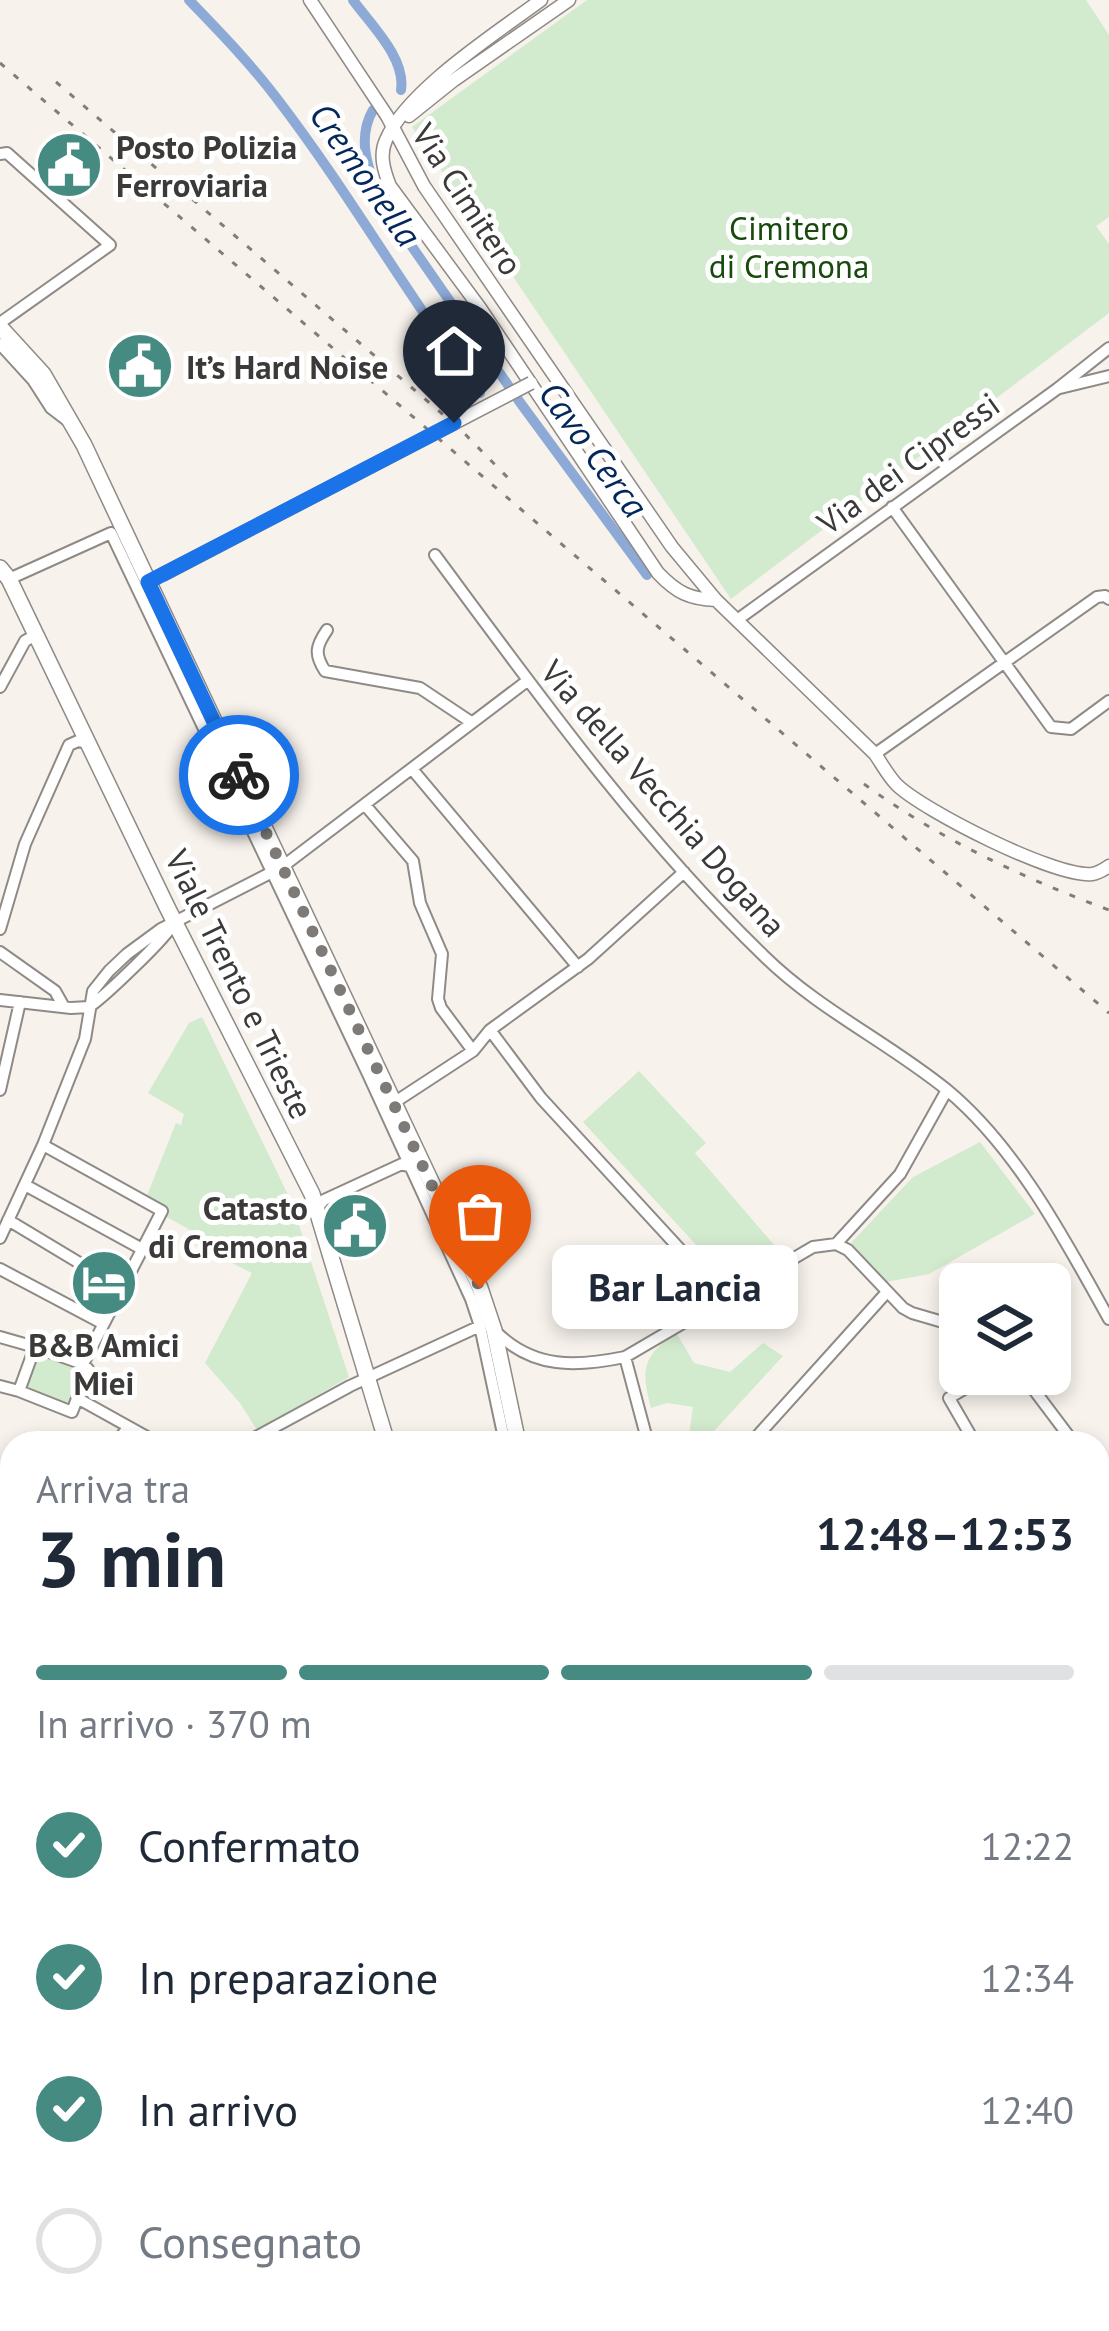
<!DOCTYPE html>
<html lang="it">
<meta charset="utf-8">
<style>
:root{--surface:#fff;--page:#f2f2f3;--text:#1f2937;--muted:#747a83;--line:#e0e1e3;--accent:#468b82}
body{margin:0;font-family:"PT Sans",sans-serif;background:var(--page);color:var(--text);height:100vh;display:flex;flex-direction:column;font-size:45px;white-space:nowrap}
*{box-sizing:border-box;margin:0}
p{font-size:39px;color:var(--muted)}
.icon{flex:none;width:66px;height:66px;fill:none;stroke:currentColor;stroke-width:2;stroke-linecap:round;stroke-linejoin:round}
.map{position:relative;flex:1;overflow:hidden}
.drawer{position:absolute;left:0px;top:1431px;width:1110px;height:900px;display:flex;flex-direction:column;background:var(--surface);border-radius:36px 36px 0 0;box-shadow:0 6px 18px #0003}
.drawer>*{flex:none}
.buttons{position:absolute;left:939px;top:1263px;display:grid;gap:24px}
.buttons a{display:grid;place-items:center;width:132px;height:132px;border-radius:18px;background:var(--surface);box-shadow:0 6px 18px #0003;font-size:60px}
.pin{position:absolute;display:grid;place-items:center;width:102px;height:102px;color:#fff;margin:-123px -51px;border-radius:50% 50% 50% 0;rotate:-45deg;box-shadow:0 0 12px #0007}
.pin .icon{rotate:45deg}
.courier{position:absolute;display:grid;place-items:center;width:120px;height:120px;margin:-60px;border:9px solid #1a73e8;border-radius:50%;background:#fff;color:#222;box-shadow:0 3px 15px #0007}
.bubble{position:absolute;height:84px;border-radius:18px;background:var(--surface);box-shadow:0 6px 18px #0003;font-size:39px;font-weight:800;line-height:84px;text-align:center}
.head em{font-style:normal;font-weight:800}
.head div{display:flex;flex-direction:column-reverse}
.head{display:flex;align-items:center;justify-content:space-between;height:204px;padding:0 36px}
h1{font-size:78px;font-weight:800;line-height:90px}
.bar{display:grid;grid-template-columns:repeat(4,1fr);gap:18px 12px;align-content:center;height:144px;padding:0 36px}
.bar i{height:15px;border-radius:9px;background:var(--line)}
.bar .selected{background:var(--accent)}
.bar p{grid-column:span 4}
ol{padding:0 36px;list-style:none}
li{display:flex;align-items:center;gap:36px;height:132px}
li p{margin-inline-start:auto}
li .icon{padding:12px;border-radius:50%;background:var(--accent);color:#fff;stroke-width:4}
li:last-child{color:var(--muted)}
li i{width:66px;height:66px;border:6px solid var(--line);border-radius:50%}
.map>svg:first-child{display:block}
.education{fill:#fbe1ea}
.green{fill:#d2eacd}
.lines{fill:none;stroke-linecap:round;stroke-linejoin:round}
.canal{stroke:#8daad7;stroke-width:10}
.minor-casing{stroke:#8f8a85;stroke-width:14}
.tertiary-casing{stroke:#8f8a85;stroke-width:15}
.secondary-casing{stroke:#8f8a85;stroke-width:18}
.minor{stroke:#fff;stroke-width:10}
.tertiary{stroke:#fff;stroke-width:12}
.secondary{stroke:#fff;stroke-width:15}
.rail{stroke:#807d7a;stroke-width:3;stroke-dasharray:6 12;stroke-linecap:butt}
.tertiary-bridge-casing{stroke:#8f8a85;stroke-width:15;stroke-linecap:butt}
.tertiary-bridge{stroke:#fff;stroke-width:12}
.done{stroke:#7d7a77;stroke-width:12;stroke-dasharray:0 21.6}
.route{stroke:#1a73e8;stroke-width:15}
.labels{text-anchor:middle;dominant-baseline:central;stroke-width:10;stroke-linejoin:round;paint-order:stroke}
.poi-label{font-size:33px;font-weight:bold;fill:#3c3a38;stroke:#fff;text-anchor:start}
.street-label{font-size:33px;fill:#3c3a38;stroke:#fff}
.park-label{font-size:33px;fill:#18490d;stroke:#fff}
.water-label{font-size:36px;font-style:italic;fill:#04275b;stroke:#fff}
</style>
<div class="map">
<svg width="1109" height="2331" viewBox="0 0 1109 2331">
<rect width="100%" height="100%" fill="#f7f2ec"/>
<path class="education" d="M5 1878 12 1884V2022L5 2030 0 2028V1886Z"/>
<path class="green" d="M587 0H1086L1109 35V217L1096 226 1109 244V313L731 599 412 127Z
M202 1017 291 1201 349 1377 257 1430 240 1403 205 1363 252 1273 186 1240 190 1230 165 1216 167 1211 146 1198 176 1123 181 1125 184 1114 148 1093 189 1023Z
M639 1071 706 1143 695 1153 781 1253 736 1279 728 1270 722 1273 583 1122Z
M980 1142 1035 1214 929 1274 886 1282 851 1243 913 1177Z
M677 1334 694 1363 730 1372 763 1343 783 1356 703 1443H688L693 1407 667 1403 651 1408C641 1371 642 1354 677 1334Z
M38 1352 81 1367 68 1404 26 1389Z
M1109 1664V1878L1098 1873V1681Z
M0 2240 12 2247V2319H102L108 2331H1L13 2321 0 2308Z"/>
<g class="lines">
<path class="canal" d="M189 0C219 31 249 62 275 96 349 192 408 297 480 393
M353 0C371 25 406 58 401 90
M373 110C356 139 369 170 379 199L519 401 647 575"/>
<defs>
<path id="minor" d="M0 154 7 153 110 245 0 323
M0 344 33 380 51 408 68 421
M1060 388 1109 376
M892 507 1051 727 1071 729 1109 701
M111 533 368 1074 471 1299 480 1326 505 1443
M435 555C538 694 640 836 764 956 819 1010 888 1042 947 1090 1017 1148 1065 1240 1109 1319
M9 579 111 533
M737 620 1057 389 1109 348
M327 630C316 646 314 654 325 671L420 688 471 722
M0 687 25 641 36 635
M875 754 1097 597 1105 596 1109 599
M412 769 578 967
M365 805 413 861 420 903 442 954 438 999 441 1008 473 1051
M0 929 25 844 69 745 78 741 90 743
M0 952 55 991 64 1007
M0 1000 71 1008 89 1007
M89 1007C104 997 166 938 173 924
M490 1030 541 1098 711 1283 723 1301
M0 1090 20 1002
M395 1102 473 1051 490 1030 588 959 684 872
M43 1145 162 1211 83 1364
M25 1185 142 1249
M317 1208 324 1200 402 1164 411 1167
M8 1220 121 1288
M0 1238 43 1145 85 1039 93 991 109 971 127 954 161 929 282 867 527 681
M836 1244 900 1174 947 1090
M836 1244 848 1250 903 1308 912 1313 960 1327
M0 1269 102 1323
M496 1332C534 1369 576 1367 625 1357L813 1247 836 1244
M0 1337 35 1347
M35 1347 83 1364 88 1369 72 1412 19 1391Z
M625 1357 648 1443
M1022 1374 1074 1443
M0 1386 19 1391
M77 1398 158 1443
M115 1443 129 1427
M245 1443 350 1386 480 1326
M751 1443 887 1292
M975 1443 949 1398 989 1374
M1098 1475 1109 1490
M0 1585 12 1581
M0 1667 12 1645
M0 1756 12 1757
M0 1829 12 1837
M0 2045 12 2031
M0 2081 12 2086
M1098 2278 1109 2269
M270 2319 277 2331
M854 2319 863 2331
M386 2331 402 2319
M1033 2331 1048 2319"/>
<path id="tertiary" d="M310 0 387 116 424 186 672 547 716 600 875 754C882 764 888 776 897 785 924 811 1056 878 1092 874 1099 873 1103 870 1109 866
M541 0C498 32 407 90 386 140 379 155 384 171 390 186L480 308 658 573C677 593 690 599 716 600
M409 116 454 80 569 0
M1098 1617H1109"/>
<path id="secondary" d="M0 327 43 374 84 445 443 1207 480 1288 494 1330 518 1443
M0 568 9 579 167 907 312 1194 387 1443
M1098 1524 1109 1518
M1098 2250 1109 2258
M696 2319 698 2331"/>
</defs>
<use href="#minor" class="minor-casing"/>
<use href="#tertiary" class="tertiary-casing"/>
<use href="#secondary" class="secondary-casing"/>
<use href="#minor" class="minor"/>
<use href="#tertiary" class="tertiary"/>
<use href="#secondary" class="secondary"/>
<path class="rail" d="M0 63 1109 1013
M56 82 461 430 514 484
M70 147 91 165
M864 784C939 839 1023 878 1109 910"/>
<defs>
<path id="tertiary-bridge" d="M162 575 531 383"/>
</defs>
<use href="#tertiary-bridge" class="tertiary-bridge-casing"/>
<use href="#tertiary-bridge" class="tertiary-bridge"/>
</g>
<g class="lines">
<path class="done" d="M239 775 480 1288"/>
<path class="route" d="M239 775 148 582 454 423"/>
</g>
<defs>
<symbol id="civic-disc" viewBox="-11 -11 22 22"><circle r="9.5" fill="#468b82" stroke="#fff"/><path d="M-.6-6.5H3V-4.5H.6V-3L4-1V1h2V6H-6V1h2V-1L-.6-3ZM-1.2 2.5V6h2.4V2.5Z" fill="#fff"/></symbol>
<symbol id="hotel-disc" viewBox="-11 -11 22 22"><circle r="9.5" fill="#468b82" stroke="#fff"/><path d="M-6-4.5h1.5V1H6V5H4.5V3h-9V5H-6ZM-4 0a1.8 1.8 0 1 1 3.6 0ZM.5 0V-2.5h3Q6-2.5 6 0Z" fill="#fff"/></symbol>
</defs>
<g fill-rule="evenodd">
<use href="#civic-disc" x="31" y="127" width="76" height="76"/>
<use href="#civic-disc" x="102" y="328" width="76" height="76"/>
<use href="#civic-disc" x="317" y="1188" width="76" height="76"/>
<use href="#hotel-disc" x="66" y="1245" width="76" height="76"/>
</g>
<g class="labels">
<g class="poi-label">
<text x="116" y="146">Posto Polizia<tspan x="116" dy="38">Ferroviaria</tspan></text>
<text x="186" y="366">It’s Hard Noise</text>
<text x="308" y="1207" text-anchor="end">Catasto<tspan x="308" dy="38">di Cremona</tspan></text>
<text x="104" y="1344" text-anchor="middle">B&amp;B Amici<tspan x="104" dy="38">Miei</tspan></text>
</g>
<g class="street-label">
<text transform="translate(468 199) rotate(57)">Via Cimitero</text>
<text transform="translate(908 463) rotate(-36)">Via dei Cipressi</text>
<text transform="translate(664 798) rotate(49)">Via della Vecchia Dogana</text>
<text transform="translate(240 984) rotate(64)">Viale Trento e Trieste</text>
</g>
<g class="park-label">
<text x="789" y="227">Cimitero<tspan x="789" dy="38">di Cremona</tspan></text>
</g>
<g class="water-label">
<text transform="translate(366 174) rotate(55)">Cremonella</text>
<text transform="translate(594 449) rotate(54)">Cavo Cerca</text>
</g>
</g>
</svg>
<div class="buttons">
<a><svg class="icon" aria-label="layers" viewBox="0 0 24 24"><path d="M12 4l9 5-9 5-9-5zM3 14l9 5 9-5"/></svg></a>
</div>
<div class="pin" style="left:480px;top:1288px;background:#ea580c"><svg class="icon" aria-label="bag" viewBox="0 0 24 24"><path d="M5 8h14l-1 12H6zM9 8a3 3 0 0 1 6 0"/></svg></div>
<div class="pin" style="left:454px;top:423px;background:#1f2937"><svg class="icon" aria-label="home" viewBox="0 0 24 24"><path d="M3 11l9-7 9 7M6 9v11h12V9"/></svg></div>
<div class="courier" style="left:239px;top:775px"><svg class="icon" aria-label="bike" viewBox="0 0 24 24"><circle cx="6" cy="16" r="4"/><circle cx="18" cy="16" r="4"/><path d="M6 16l4-8h5l3 8M10 8l3 8H6M13 5h3"/></svg></div>
<div class="bubble" style="left:552px;top:1245px;width:246px">Bar Lancia</div>
<section class="drawer">
<div class="head"><div><h1>3 min</h1><p>Arriva tra</p></div><em>12:48–12:53</em></div>
<div class="bar"><i class="selected"></i><i class="selected"></i><i class="selected"></i><i></i><p>In arrivo · 370 m</p></div>
<ol>
<li><svg class="icon" aria-label="check" viewBox="0 0 24 24"><path d="M5 12l5 5 9-10"/></svg>Confermato<p>12:22</p></li>
<li><svg class="icon" aria-label="check" viewBox="0 0 24 24"><path d="M5 12l5 5 9-10"/></svg>In preparazione<p>12:34</p></li>
<li><svg class="icon" aria-label="check" viewBox="0 0 24 24"><path d="M5 12l5 5 9-10"/></svg>In arrivo<p>12:40</p></li>
<li><i></i>Consegnato</li>
</ol>
</section>
</div>
